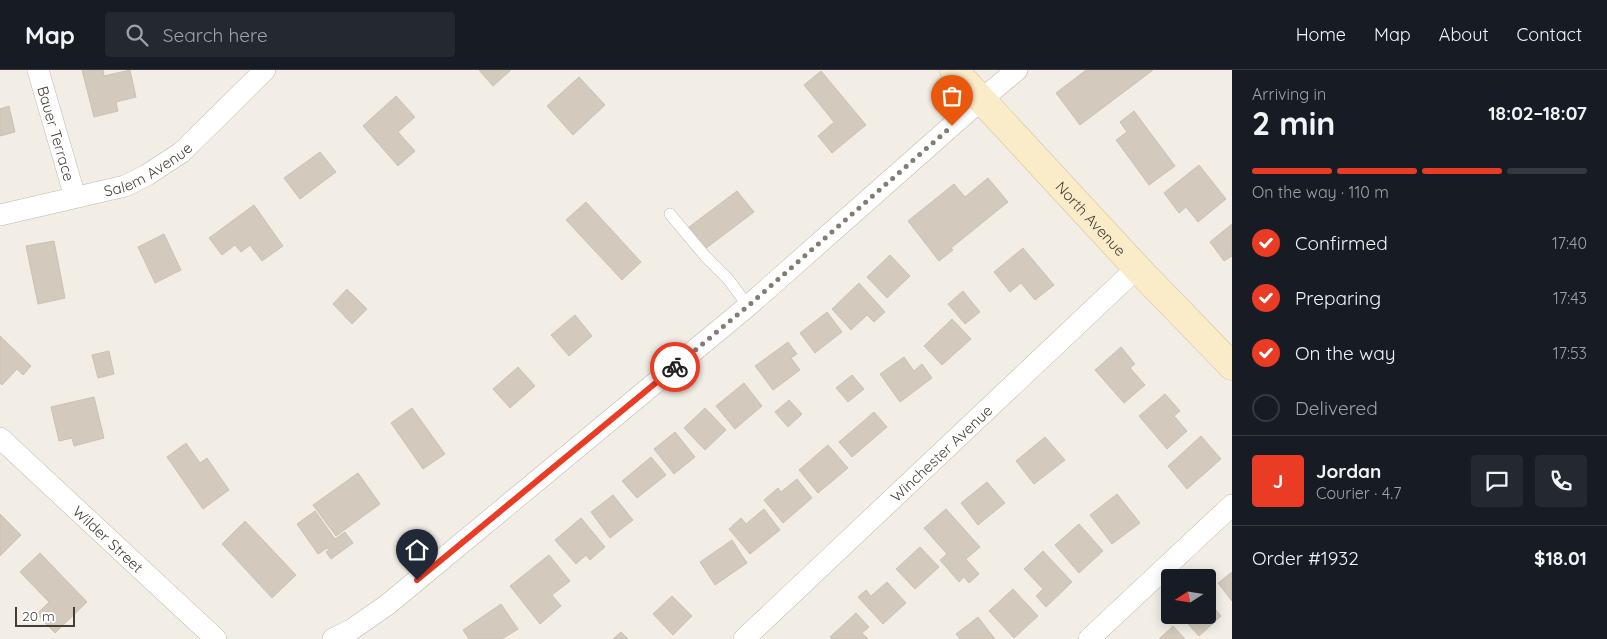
<!DOCTYPE html>
<meta charset="utf-8">
<style>
:root{--surface:#171b24;--page:#242831;--text:#f1f3f6;--muted:#9ea1a6;--line:#363941;--accent:#ea3b25}
body{margin:0;font-family:Quicksand,sans-serif;background:var(--page);color:var(--text);height:100vh;display:flex;flex-direction:column;font-size:19px;white-space:nowrap}
*{box-sizing:border-box;margin:0}
p{font-size:16px;color:var(--muted)}
.icon{flex:none;width:28px;height:28px;fill:none;stroke:currentColor;stroke-width:2;stroke-linecap:round;stroke-linejoin:round}
.map{position:relative;flex:1;overflow:hidden}
.side{display:flex;flex-direction:column;background:var(--surface);width:375px}
.side>*{flex:none}
.needle{width:32px;rotate:258deg}
.controls{position:absolute;left:1161px;top:499px;display:grid;gap:10px}
.controls a{display:grid;place-items:center;width:55px;height:55px;border-radius:5px;background:var(--surface);box-shadow:0 2px 12px #0003;font-size:25px}
.scale{position:absolute;left:15px;bottom:12px;width:60px;box-sizing:border-box;padding-left:5px;border:2px solid #443e36;border-top:0;font-size:14px;line-height:18px;white-space:nowrap;color:#443e36;-webkit-text-stroke:4px #fff;paint-order:stroke}
.pin{position:absolute;display:grid;place-items:center;width:42px;height:42px;color:#fff;margin:-51px -21px;border-radius:50% 50% 50% 0;rotate:-45deg;box-shadow:0 0 5px #0007}
.pin .icon{rotate:45deg}
.courier{position:absolute;display:grid;place-items:center;width:50px;height:50px;margin:-25px;border:4px solid #ea3b25;border-radius:50%;background:#fff;color:#222;box-shadow:0 1px 6px #0007}
.overview em{font-style:normal;font-weight:800}
.overview div{display:flex;flex-direction:column-reverse}
.overview{display:flex;align-items:center;justify-content:space-between;height:85px;padding:0 20px}
h1{font-size:32px;font-weight:800;line-height:38px}
.bar{display:grid;grid-template-columns:repeat(4,1fr);gap:8px 5px;align-content:center;height:60px;padding:0 20px}
.bar i{height:6px;border-radius:4px;background:var(--line)}
.bar .selected{background:var(--accent)}
.bar p{grid-column:span 4}
.line{display:flex;align-items:center;gap:12px;padding:0 20px;border-top:1px solid var(--line)}
.line div{flex:1}
.round{display:grid;place-items:center;flex:none;width:52px;height:52px;border-radius:5px;background:var(--page)}
ol{padding:0 20px;list-style:none}
li{display:flex;align-items:center;gap:15px;height:55px}
li p{margin-inline-start:auto}
li .icon{padding:5px;border-radius:50%;background:var(--accent);color:#fff;stroke-width:4}
li:last-child{color:var(--muted)}
li i{width:28px;height:28px;border:2px solid var(--line);border-radius:50%}
header{display:flex;align-items:center;gap:30px;box-sizing:border-box;height:70px;padding:0 25px;background:var(--surface);border-bottom:1px solid var(--line)}
header strong{font-size:24px}
nav{display:flex;gap:28px;margin-inline-start:auto;font-size:18px}
.search{width:350px;height:45px;background:var(--page);display:flex;align-items:center;gap:12px;box-sizing:border-box;padding:0 18px;border-radius:5px;color:var(--muted);font-size:19px}
main{display:flex;flex:1;min-height:0}
.map>svg:first-child{display:block}
.building{fill:#d3c9bd;stroke:#cdc1b0}
.lines{fill:none;stroke-linecap:round;stroke-linejoin:round}
.service-casing{stroke:#bfb8ad;stroke-width:12}
.minor-casing{stroke:#bfb8ad;stroke-width:22}
.secondary-casing{stroke:#cebe99;stroke-width:29}
.service{stroke:#fff;stroke-width:11}
.minor{stroke:#fff;stroke-width:21}
.secondary{stroke:#faecc8;stroke-width:28}
.done{stroke:#817c74;stroke-width:5;stroke-dasharray:0 9}
.route{stroke:#ea3b25;stroke-width:6}
.labels{text-anchor:middle;dominant-baseline:central;stroke-width:4;stroke-linejoin:round;paint-order:stroke}
.street-label{font-size:15px;fill:#443e36;stroke:#fff}
</style>
<header>
<strong>Map</strong>
<div class="search"><svg class="icon" aria-label="search" viewBox="0 0 24 24"><circle cx="10" cy="10" r="6"/><path d="M15 15l6 6"/></svg>Search here</div>
<nav><a>Home</a><a>Map</a><a>About</a><a>Contact</a></nav>
</header>
<main>
<div class="map">
<svg width="1232" height="569" viewBox="0 0 1232 569">
<rect width="100%" height="100%" fill="#f2eee6"/>
<path class="building" d="M82 0H103L104 6 130 0 136 27 116 32 118 41 94 47Z
M479 0H511L493 16Z
M1086 0H1153L1080 55 1056 23Z
M821 1 866 55 832 83 818 66 834 52 804 15Z
M579 7 605 35 573 65 547 36Z
M396 26 415 47 398 62 415 81 398 96 363 56Z
M9 36 15 62 0 66V39Z
M1134 41 1175 96 1149 115 1116 70 1127 62 1120 52Z
M320 82 336 102 300 129 284 108Z
M1199 95 1226 129 1198 152 1186 137 1179 143 1164 123Z
M988 108 1008 132 951 178 953 180 939 191 908 151 954 114 965 127Z
M737 121 754 142 705 179 689 157Z
M586 132 641 192 622 210 566 150Z
M254 135 283 176 262 191 250 175 241 182 235 175 222 185 209 168Z
M1232 154V186L1224 191 1210 172Z
M164 164 181 200 155 213 138 177Z
M54 171 65 228 38 234 26 176Z
M1023 178 1054 215 1035 230 1021 213 1010 222 994 202Z
M890 185 910 206 887 228 867 207Z
M859 213 885 242 874 252 867 245 851 260 832 239Z
M347 219 367 239 352 254 333 234Z
M963 221 980 242 965 254 948 234Z
M827 242 842 262 815 283 800 263Z
M575 245 592 266 569 286 551 265Z
M952 249 971 269 942 295 924 276Z
M0 266 31 296 23 305 17 299 2 315 0 313Z
M788 272 797 284 791 288 800 300 773 320 755 296Z
M1121 277 1135 294 1130 298 1145 315 1124 333 1095 300Z
M109 281 114 304 98 308 92 285Z
M904 287 914 301 922 294 932 308 900 332 880 304Z
M518 297 535 316 510 338 493 319Z
M852 305 864 319 848 332 836 318Z
M744 313 762 336 735 359 716 336Z
M1165 324 1180 341 1174 346 1187 361 1167 379 1139 346Z
M94 327 104 368 74 376 72 368 59 371 51 337Z
M789 330 802 344 788 357 775 342Z
M412 338 445 384 423 399 391 353Z
M705 338 726 360 705 380 684 358Z
M874 342 887 357 852 387 839 372Z
M675 362 695 387 674 404 654 379Z
M1201 366 1221 389 1187 419 1168 396Z
M1045 367 1065 390 1034 414 1016 391Z
M186 373 200 393 207 388 229 420 203 439 167 387Z
M828 375 848 398 818 423 799 400Z
M651 387 666 405 637 428 622 411Z
M358 403 380 434 336 466 313 435Z
M797 409 812 428 783 453 764 430 778 418 781 422Z
M987 412 1005 433 978 455 961 433Z
M1117 424 1140 453 1112 474 1090 445Z
M613 425 633 450 610 468 591 442Z
M764 439 780 460 750 484 729 459 741 448 746 454Z
M946 439 980 477 966 489 979 504 969 513 964 507 959 512 940 490 947 484 924 458Z
M315 441 335 469 345 462 353 473 331 489 326 482 329 480 327 478 318 484 297 454Z
M0 444 21 465 0 486Z
M581 448 605 477 590 490 586 485 576 494 555 470Z
M245 451 296 505 272 528 222 474Z
M1079 454 1103 481 1079 503 1055 475Z
M732 470 747 493 715 515 700 492Z
M920 477 939 497 915 519 896 499Z
M1043 481 1072 512 1046 537 1036 526 1043 519 1024 499Z
M40 483 87 532 55 563 37 544 49 532 20 502Z
M549 485 570 511 552 525 561 536 540 554 510 516Z
M1232 502V531L1218 513Z
M887 512 906 533 883 554 858 527 866 520 871 526Z
M1013 519 1038 546 1014 568 989 541Z
M672 526 692 546 673 565 653 544Z
M1208 531 1221 546 1199 566 1180 545H1208Z
M501 534 518 559 502 569H469L463 560Z
M856 543 869 557 862 563 868 569H832L830 567Z
M978 547 995 569H960L956 564Z
M1173 556 1185 569H1159Z
M621 562 628 569H613Z"/>
<g class="lines">
<defs>
<path id="service" d="M670 144 705 186 728 209 748 236"/>
<g id="minor">
<path id="s1" d="M38 0 75 127"/>
<path id="s2" d="M0 145 125 116 147 105 182 82 265 0"/>
<path id="s3" d="M0 368 216 569"/>
<path d="M333 569 351 560 387 535 748 236 981 30 1017 0"/>
<path id="s4" d="M744 569 1137 198"/>
<path d="M1089 569 1232 435"/>
</g>
<g id="secondary">
<path id="s5" d="M954 0 1137 198 1232 296"/>
</g>
</defs>
<use href="#service" class="service-casing"/>
<use href="#minor" class="minor-casing"/>
<use href="#secondary" class="secondary-casing"/>
<use href="#service" class="service"/>
<use href="#minor" class="minor"/>
<use href="#secondary" class="secondary"/>
</g>
<g class="lines">
<path class="done" d="M675 297 748 236 952 56"/>
<path class="route" d="M417 510 675 297"/>
</g>
<g class="labels">
<g class="street-label">
<text stroke="none"><textPath href="#s1" startOffset="66">Bauer Terrace</textPath></text>
<text stroke="none"><textPath href="#s2" startOffset="156">Salem Avenue</textPath></text>
<text stroke="none"><textPath href="#s5" startOffset="202">North Avenue</textPath></text>
<text stroke="none"><textPath href="#s4" startOffset="271">Winchester Avenue</textPath></text>
<text stroke="none"><textPath href="#s3" startOffset="148">Wilder Street</textPath></text>
</g>
</g>
</svg>
<div class="controls">
<a><svg class="needle" viewBox="-14 -14 28 28"><path d="M0-13l5 13h-10z" fill="#e53935"/><path d="M0 13l5-13h-10z" fill="#9ea1a6"/></svg></a>
</div>
<div class="scale">20 m</div>
<div class="pin" style="left:952px;top:56px;background:#ea580c"><svg class="icon" aria-label="bag" viewBox="0 0 24 24"><path d="M5 8h14l-1 12H6zM9 8a3 3 0 0 1 6 0"/></svg></div>
<div class="pin" style="left:417px;top:510px;background:#1f2937"><svg class="icon" aria-label="home" viewBox="0 0 24 24"><path d="M3 11l9-7 9 7M6 9v11h12V9"/></svg></div>
<div class="courier" style="left:675px;top:297px"><svg class="icon" aria-label="bike" viewBox="0 0 24 24"><circle cx="6" cy="16" r="4"/><circle cx="18" cy="16" r="4"/><path d="M6 16l4-8h5l3 8M10 8l3 8H6M13 5h3"/></svg></div>
</div>
<section class="side">
<div class="overview"><div><h1>2 min</h1><p>Arriving in</p></div><em>18:02–18:07</em></div>
<div class="bar"><i class="selected"></i><i class="selected"></i><i class="selected"></i><i></i><p>On the way · 110 m</p></div>
<ol>
<li><svg class="icon" aria-label="check" viewBox="0 0 24 24"><path d="M5 12l5 5 9-10"/></svg>Confirmed<p>17:40</p></li>
<li><svg class="icon" aria-label="check" viewBox="0 0 24 24"><path d="M5 12l5 5 9-10"/></svg>Preparing<p>17:43</p></li>
<li><svg class="icon" aria-label="check" viewBox="0 0 24 24"><path d="M5 12l5 5 9-10"/></svg>On the way<p>17:53</p></li>
<li><i></i>Delivered</li>
</ol>
<div class="line" style="height:90px"><b class="round" style="background:var(--accent);color:#fff">J</b><div><b>Jordan</b><p>Courier · 4.7</p></div><a class="round"><svg class="icon" aria-label="chat" viewBox="0 0 24 24"><path d="M4 5h16v11H9l-5 4z"/></svg></a><a class="round"><svg class="icon" aria-label="phone" viewBox="0 0 24 24"><path d="M5 4h4l2 5-3 2q2 4 5 5l2-3 5 2v4C11 20 4 13 5 4z"/></svg></a></div>
<div class="line" style="height:65px"><div>Order #1932</div><b>$18.01</b></div>
</section>
</main>
